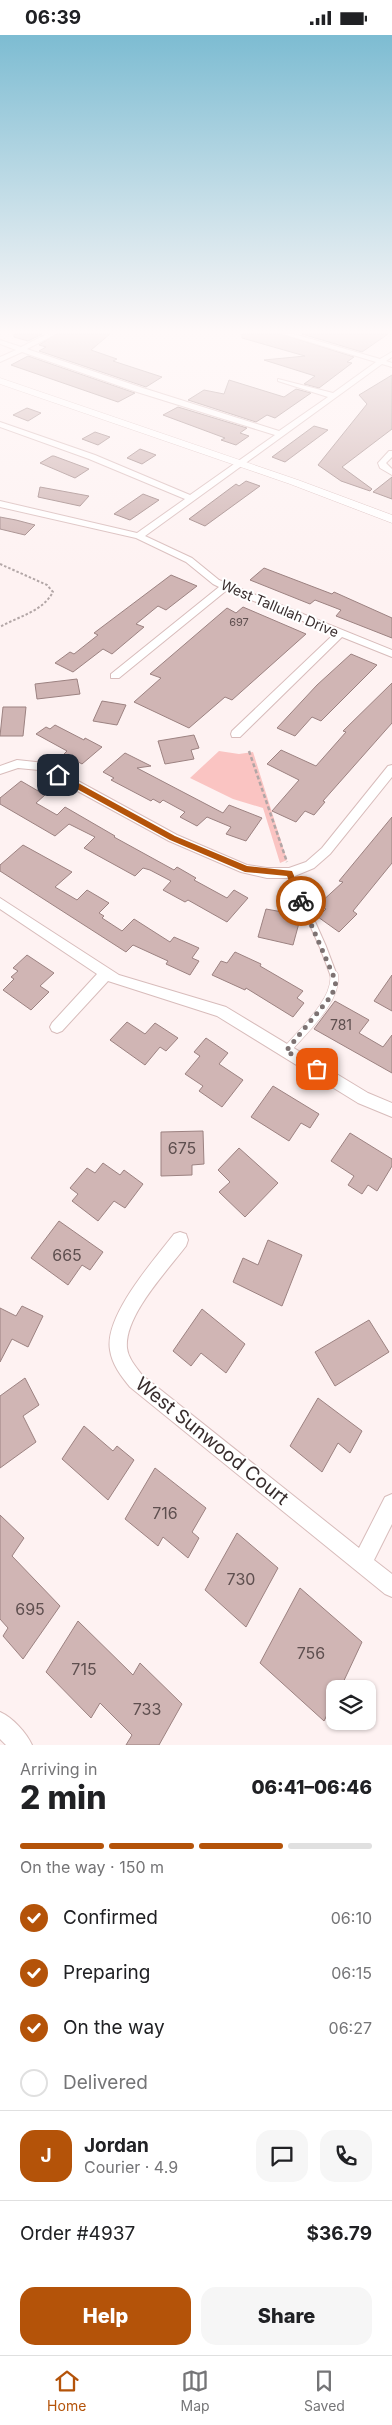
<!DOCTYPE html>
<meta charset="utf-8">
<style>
:root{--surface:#fff;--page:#f6f6f6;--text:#202124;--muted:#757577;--line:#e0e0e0;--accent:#b45309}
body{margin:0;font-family:Inter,sans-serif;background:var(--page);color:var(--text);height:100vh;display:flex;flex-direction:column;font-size:19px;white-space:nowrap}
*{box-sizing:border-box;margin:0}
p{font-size:16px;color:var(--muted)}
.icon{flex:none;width:28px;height:28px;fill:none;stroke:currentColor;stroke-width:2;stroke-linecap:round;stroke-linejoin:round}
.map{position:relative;height:1710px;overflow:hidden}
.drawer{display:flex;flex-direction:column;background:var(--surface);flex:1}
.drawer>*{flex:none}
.controls{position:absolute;left:326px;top:1645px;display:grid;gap:10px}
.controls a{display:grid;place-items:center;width:50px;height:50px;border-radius:10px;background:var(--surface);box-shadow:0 1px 4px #0004;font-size:25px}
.pin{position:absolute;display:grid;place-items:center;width:42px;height:42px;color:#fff;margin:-21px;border-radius:10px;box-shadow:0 2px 8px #0006}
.courier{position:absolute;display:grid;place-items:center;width:50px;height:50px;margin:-25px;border:4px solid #b45309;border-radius:50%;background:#fff;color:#222;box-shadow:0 1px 6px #0007}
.overview em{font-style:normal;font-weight:800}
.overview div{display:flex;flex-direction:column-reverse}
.overview{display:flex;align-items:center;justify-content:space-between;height:85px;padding:0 20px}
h1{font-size:32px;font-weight:800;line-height:38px}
.bar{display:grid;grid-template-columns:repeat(4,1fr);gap:8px 5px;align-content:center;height:60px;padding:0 20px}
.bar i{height:6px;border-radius:4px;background:var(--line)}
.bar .current{background:var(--accent)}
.bar p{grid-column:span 4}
.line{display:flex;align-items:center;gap:12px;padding:0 20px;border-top:1px solid var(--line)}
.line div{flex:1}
.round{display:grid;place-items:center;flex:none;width:52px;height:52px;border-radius:15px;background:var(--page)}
ol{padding:0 20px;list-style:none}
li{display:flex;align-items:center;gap:15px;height:55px}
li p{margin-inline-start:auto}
li .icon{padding:5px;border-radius:50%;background:var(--accent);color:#fff;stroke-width:4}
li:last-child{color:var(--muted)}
li i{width:28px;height:28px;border:2px solid var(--line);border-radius:50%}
.button{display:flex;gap:10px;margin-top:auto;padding:10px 20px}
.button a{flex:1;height:58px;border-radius:15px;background:var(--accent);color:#fff;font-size:20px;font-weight:800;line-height:58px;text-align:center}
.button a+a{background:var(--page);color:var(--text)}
.status{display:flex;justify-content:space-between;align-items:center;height:35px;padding:0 25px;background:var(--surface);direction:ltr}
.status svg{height:14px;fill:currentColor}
.tab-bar{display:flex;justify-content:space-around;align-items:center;height:70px;border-top:1px solid var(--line);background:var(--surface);font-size:14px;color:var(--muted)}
.tab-bar a{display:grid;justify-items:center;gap:2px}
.tab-bar .current{color:var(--accent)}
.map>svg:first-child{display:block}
.green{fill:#fac4c2}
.building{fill:#d0b5b4;stroke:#9c8281}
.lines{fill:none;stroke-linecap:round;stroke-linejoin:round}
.lane-far1-casing{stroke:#d8bcbb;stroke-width:8}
.lane-casing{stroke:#d8bcbb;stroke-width:9}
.street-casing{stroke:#d8bcbb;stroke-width:2}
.secondary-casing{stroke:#d8bcbb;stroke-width:1}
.path-far1{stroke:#b2a6a6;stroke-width:2;stroke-dasharray:2.5 2;stroke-linecap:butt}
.path{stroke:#b2a6a6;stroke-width:2.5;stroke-dasharray:4 2.5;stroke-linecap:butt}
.lane-far1{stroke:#fff;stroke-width:6}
.lane{stroke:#fff;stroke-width:8}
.street{fill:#fff;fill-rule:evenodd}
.secondary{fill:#fff;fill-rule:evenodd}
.route{fill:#b45309}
.done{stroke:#7d7272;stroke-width:5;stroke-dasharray:0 9}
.labels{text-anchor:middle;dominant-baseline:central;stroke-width:4;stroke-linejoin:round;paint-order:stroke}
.far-number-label{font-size:11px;fill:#5e4f4f}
.far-street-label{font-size:14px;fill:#382d2d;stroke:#fff}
.number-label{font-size:14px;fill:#5e4f4f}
.near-number-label{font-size:16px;fill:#5e4f4f}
.near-street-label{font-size:19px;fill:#382d2d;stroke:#fff}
</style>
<div class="status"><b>06:39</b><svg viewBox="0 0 49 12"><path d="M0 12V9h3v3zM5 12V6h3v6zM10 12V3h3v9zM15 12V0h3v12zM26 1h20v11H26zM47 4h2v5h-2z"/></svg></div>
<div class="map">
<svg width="392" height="1710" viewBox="0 0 392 1710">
<rect width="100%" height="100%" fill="#fef2f2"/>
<path class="green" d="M219 716 239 719 253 717 287 825 280 828 263 773 233 764 190 743Z"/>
<path class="building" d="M14 299H42L28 306 14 302Z
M56 299H110L91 315 117 324 113 326 162 342 146 352 39 316 46 312 39 310Z
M242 299H281L354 322 347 327 352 328 319 353 304 349 315 341 264 325 305 321 242 303Z
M302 299H388L362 317Z
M28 321 135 358 118 367 11 330Z
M392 340V394L342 432 372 454 370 456 341 446 318 430 367 369 359 360Z
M229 345 284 362 296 354 311 358 275 383 267 380 256 387 188 365 204 355 224 359Z
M178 372 247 393 240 398 249 401 236 410 221 405 225 403 163 380Z
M27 373 41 378 28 386 13 380Z
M314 391 328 395 285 427 272 422Z
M95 397 110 402 98 410 82 404Z
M140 414 156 420 142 429 127 423Z
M52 421H54L89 434 75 443 40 428Z
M392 442V464L373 457Z
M246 446 260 451 205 491 189 484 236 449 239 451Z
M40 452 89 461 80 471 38 462Z
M143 459 159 465 130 485 114 479Z
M0 482 16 485 35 490 25 500 0 494Z
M264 533 332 559 334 557 392 583V603L336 581 341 575 315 565 310 569 250 545Z
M171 540 197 551 166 575 158 571 136 589 144 592 112 619 103 614 73 637 55 628 70 617 74 619 98 600 94 598Z
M243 572 306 599 232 665 225 662 189 693 134 667 161 643 150 639 227 573 236 578Z
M351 619 377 630 321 686 312 682 295 701 277 693 317 650Z
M77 644 80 659 37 664 35 649Z
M392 648V688L323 766 325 767 314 780 305 776 296 787 272 776 299 745 267 729 281 715 316 731 346 697 343 696Z
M102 666 126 670 117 690 93 686Z
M3 672H26L23 701H0Z
M55 690 84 705 85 703 102 712 82 729 64 719 67 716 36 699 46 692 50 694Z
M194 700 199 713 191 715 194 724 165 729 158 706Z
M125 718 151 731 137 733 223 778 229 770 262 783 246 806 226 799 231 792 207 782 197 791 180 782 185 777 163 765 160 768 153 764 151 766 111 745 114 743 103 737Z
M21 746 45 760 36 768 57 780 65 772 115 801 114 802 174 835 177 832 196 843 194 845 227 863 234 855 248 863 227 887 188 865 185 867 163 855 171 846 150 835 143 833 135 841 84 813 95 802 69 789 55 801 0 769V763Z
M392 782V828L353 876 357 879 339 897 318 882 326 874 319 869 343 847 339 846Z
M23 810 72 837 55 852 77 865 87 855 109 868 99 878 104 881 102 883 122 896 134 884 170 907 174 902 199 913 192 923 199 926 190 940 166 929 168 926 133 910 126 917 0 836V830Z
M266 874 288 878 286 885 299 888 293 910 258 902Z
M235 917 261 929 260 931 303 956 297 963 304 968 293 982 246 953 245 955 212 940 221 926 227 928Z
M27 920 54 938 40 951 49 957 31 975 3 955 14 944 11 942 18 936 13 933Z
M392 940V976L374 966Z
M335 966 369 985 359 998 383 1012 392 1000V1038L314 994Z
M127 987 145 999 155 988 178 1003 166 1016 160 1012 145 1030 110 1005Z
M206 1003 228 1018 219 1029 243 1045 222 1072 199 1056 203 1051 185 1039 200 1021 194 1017Z
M273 1051 319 1079 310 1093 301 1088 289 1106 251 1082Z
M203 1096 204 1129 192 1130V1140L161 1141V1097Z
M350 1098 392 1124V1131L377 1156 368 1150 362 1159 348 1150 354 1141 331 1126Z
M239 1113 278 1148 245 1182 219 1157 230 1147 218 1135Z
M103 1128 120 1140 124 1135 143 1149 125 1173 114 1166 98 1186 72 1166 78 1159 70 1153 87 1133 95 1138Z
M59 1186 103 1217 90 1235 82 1230 68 1250 31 1223Z
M268 1205 302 1220 282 1271 233 1247 243 1223 258 1230Z
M22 1271 43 1281 28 1312 12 1304 0 1327V1273L16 1281Z
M202 1274 245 1309 226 1338 201 1318 191 1331 173 1316Z
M369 1285 389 1317 335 1351 315 1317Z
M25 1343 39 1370 23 1381 36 1407 0 1433V1361Z
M318 1363 362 1396 350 1418 338 1408 322 1437 290 1411Z
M84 1391 113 1416 117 1411 134 1425 108 1465 62 1424Z
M155 1433 206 1473 192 1497 199 1503 188 1523 163 1502 158 1511 125 1484Z
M0 1480 24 1503 12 1521 60 1571 23 1624 3 1601 8 1593 0 1584Z
M237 1498 278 1533 246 1592 205 1555Z
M300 1553 362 1607 340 1654H335V1664L324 1686 260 1628Z
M78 1586 133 1640 140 1628 182 1669 159 1710H126L132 1700 100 1668 91 1683 46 1637Z"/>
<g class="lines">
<defs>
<path id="lane-far1" d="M290 838 323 912 334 941"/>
<path id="lane" d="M286 1016C301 998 338 965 334 940"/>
<path id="street" d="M47 299 54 300 27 314 143 353 279 396 328 362 278 346V344L333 358 376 327 283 299H294L380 324 392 317V322L386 326 392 328V332L382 329 145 501 192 523 219 545 392 615V622L342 602 240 702H232L231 699 232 696 334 599 227 555 119 643H111V639L219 552 213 549 186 527 136 503 0 472V466L137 498 185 464 89 424 0 392V387L95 420 190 460 275 400 137 357 22 317 0 327V322L16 315 0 309V305L21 312Z
M389 416H392V422L386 428 392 434V440L380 433 378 428Z
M17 725 45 728 177 800 247 830 267 833H289L306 827 322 813 388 731 392 730V742L330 819 314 833 290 843H267L241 837 169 806 39 735 18 733 0 739V731Z
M0 863 119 940 226 972 368 1058 392 1068V1082L358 1068 217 981 108 946 62 996 57 998 52 996 50 992 52 988 97 939 0 874Z
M180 1197 186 1199 188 1205 186 1211C167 1236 124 1281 127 1313 128 1323 136 1332 142 1340L359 1513 385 1462 392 1459V1489L374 1525 392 1539V1562L385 1559 130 1352C121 1341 112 1329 110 1315 104 1281 154 1225 174 1199Z
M0 1677C13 1683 26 1697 32 1710H6L0 1704Z"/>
<path id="secondary" d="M0 343 298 445 392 480V488L290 449 0 349Z"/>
</defs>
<use href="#lane-far1" class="lane-far1-casing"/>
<use href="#lane" class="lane-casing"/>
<use href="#street" class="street-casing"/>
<use href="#secondary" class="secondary-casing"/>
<path class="path-far1" d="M0 529 47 550 53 557C42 577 19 581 0 592"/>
<path class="path" d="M249 716 287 827"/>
<use href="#lane-far1" class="lane-far1"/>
<use href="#lane" class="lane"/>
<use href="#street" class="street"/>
<use href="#secondary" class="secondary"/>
</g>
<linearGradient id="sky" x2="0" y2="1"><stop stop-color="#7dbcd2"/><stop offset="0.55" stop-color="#fff9f9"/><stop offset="1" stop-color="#fff9f9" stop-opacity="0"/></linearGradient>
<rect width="392" height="539" fill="url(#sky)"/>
<path class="route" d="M55 738H60L175 801 247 831 292 836 305 866 304 868H298L287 841 245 837 170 805 55 742Z"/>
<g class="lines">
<path class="done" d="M301 866 336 947 332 960 286 1016 317 1034"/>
</g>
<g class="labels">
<g class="far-number-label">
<text x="239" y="587">697</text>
</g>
<g class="far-street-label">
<text transform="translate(280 573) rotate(23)">West Tallulah Drive</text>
</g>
<g class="number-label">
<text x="341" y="989">781</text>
</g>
<g class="near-number-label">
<text x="182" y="1113">675</text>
<text x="67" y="1220">665</text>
<text x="165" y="1478">716</text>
<text x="241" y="1544">730</text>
<text x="30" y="1574">695</text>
<text x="311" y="1618">756</text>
<text x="84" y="1634">715</text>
<text x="147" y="1674">733</text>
</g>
<g class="near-street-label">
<text transform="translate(212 1406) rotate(39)">West Sunwood Court</text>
</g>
</g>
</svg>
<div class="controls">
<a><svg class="icon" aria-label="layers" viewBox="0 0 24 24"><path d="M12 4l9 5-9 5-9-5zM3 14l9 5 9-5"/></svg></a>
</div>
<div class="pin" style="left:317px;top:1034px;background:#ea580c"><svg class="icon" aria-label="bag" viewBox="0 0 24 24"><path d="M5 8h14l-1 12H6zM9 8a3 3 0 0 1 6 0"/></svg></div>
<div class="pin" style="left:58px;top:740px;background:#1f2937"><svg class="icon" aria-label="home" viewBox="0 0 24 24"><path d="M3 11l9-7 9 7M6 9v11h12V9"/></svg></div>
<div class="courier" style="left:301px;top:866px"><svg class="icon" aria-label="bike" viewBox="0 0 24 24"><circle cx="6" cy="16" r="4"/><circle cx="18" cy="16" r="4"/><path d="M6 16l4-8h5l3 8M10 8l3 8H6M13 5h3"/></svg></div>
</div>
<section class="drawer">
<div class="overview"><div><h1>2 min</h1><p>Arriving in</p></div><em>06:41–06:46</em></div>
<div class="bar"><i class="current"></i><i class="current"></i><i class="current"></i><i></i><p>On the way · 150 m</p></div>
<ol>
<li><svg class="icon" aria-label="check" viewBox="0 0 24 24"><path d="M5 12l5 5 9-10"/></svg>Confirmed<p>06:10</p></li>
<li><svg class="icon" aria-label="check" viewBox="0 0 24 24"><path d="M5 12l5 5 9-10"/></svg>Preparing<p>06:15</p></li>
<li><svg class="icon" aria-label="check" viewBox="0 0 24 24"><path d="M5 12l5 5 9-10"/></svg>On the way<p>06:27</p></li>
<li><i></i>Delivered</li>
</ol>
<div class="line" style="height:90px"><b class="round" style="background:var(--accent);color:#fff">J</b><div><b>Jordan</b><p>Courier · 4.9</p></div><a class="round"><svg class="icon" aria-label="chat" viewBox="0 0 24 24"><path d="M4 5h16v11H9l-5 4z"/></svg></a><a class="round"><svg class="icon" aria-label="phone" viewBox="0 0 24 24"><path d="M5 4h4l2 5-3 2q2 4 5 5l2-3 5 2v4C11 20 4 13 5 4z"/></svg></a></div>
<div class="line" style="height:65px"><div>Order #4937</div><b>$36.79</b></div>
<div class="button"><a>Help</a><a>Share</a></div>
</section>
<nav class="tab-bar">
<a class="current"><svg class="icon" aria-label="home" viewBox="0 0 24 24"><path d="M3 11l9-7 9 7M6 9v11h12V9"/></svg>Home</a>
<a><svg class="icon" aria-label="map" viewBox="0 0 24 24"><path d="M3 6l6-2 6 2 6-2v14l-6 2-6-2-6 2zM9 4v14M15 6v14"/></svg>Map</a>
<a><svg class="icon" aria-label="saved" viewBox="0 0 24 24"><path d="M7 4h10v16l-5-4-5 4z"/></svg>Saved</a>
</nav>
